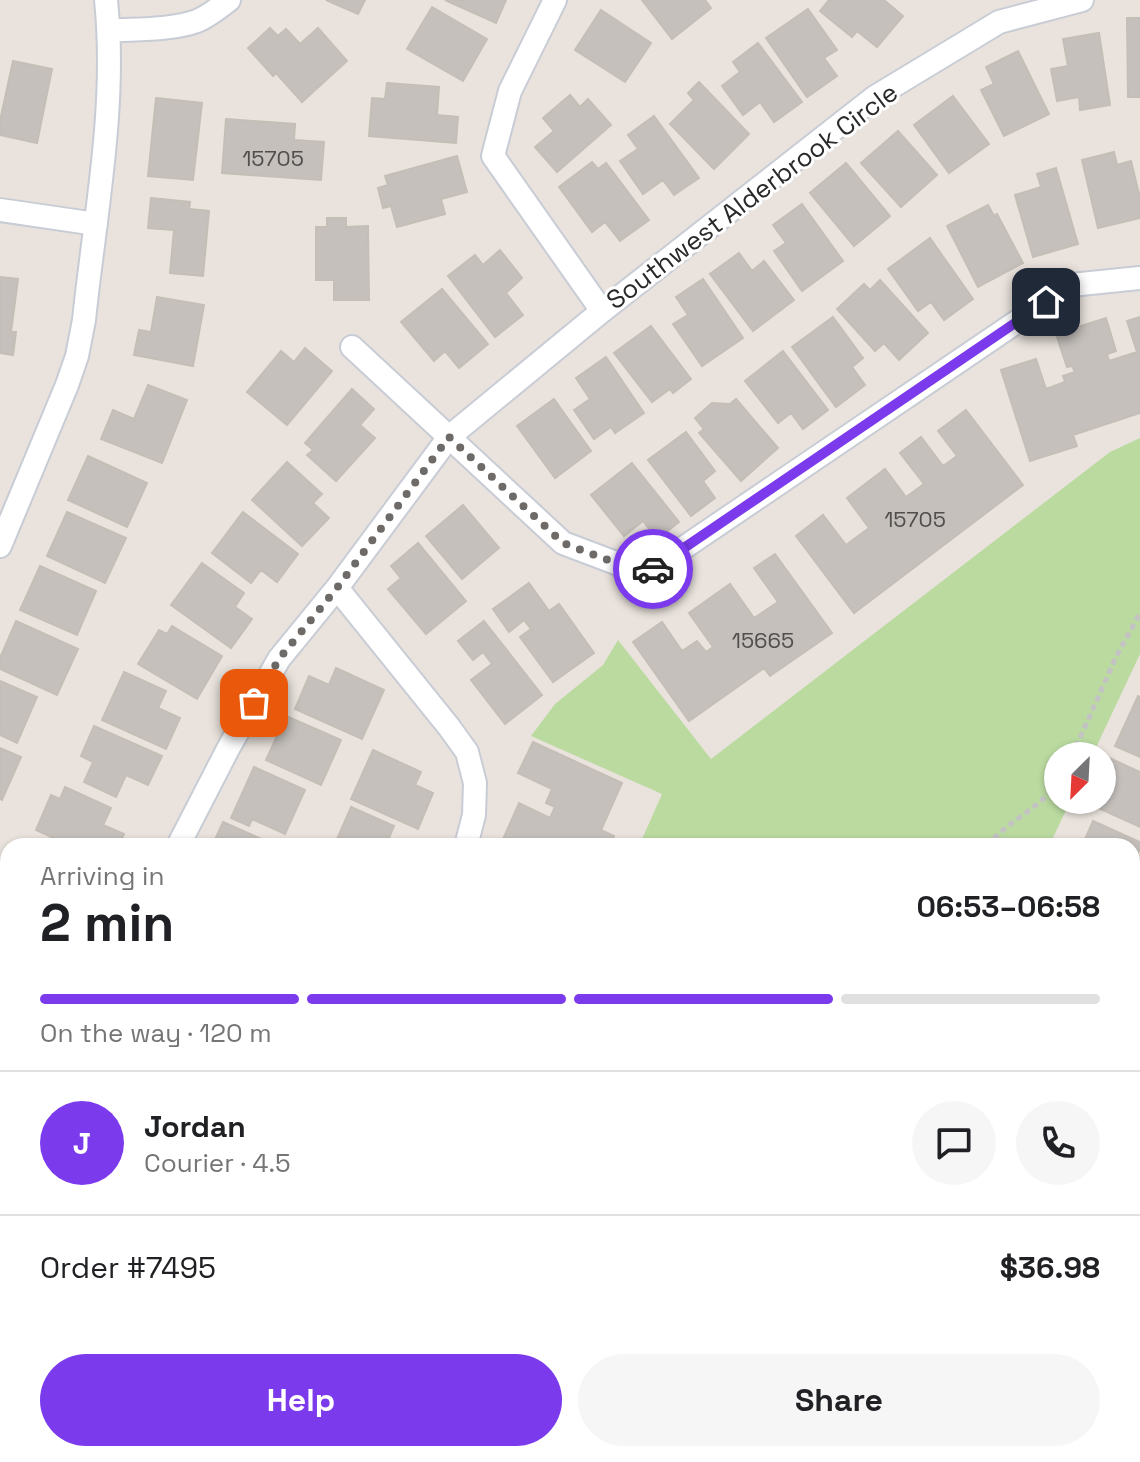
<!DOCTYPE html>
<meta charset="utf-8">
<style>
:root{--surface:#fff;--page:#f6f6f6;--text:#202124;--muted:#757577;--line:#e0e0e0;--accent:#7c3aed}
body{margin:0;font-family:"Space Grotesk",sans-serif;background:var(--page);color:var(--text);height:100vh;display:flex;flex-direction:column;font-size:30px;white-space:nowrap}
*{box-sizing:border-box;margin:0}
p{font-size:26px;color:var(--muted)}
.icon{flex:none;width:44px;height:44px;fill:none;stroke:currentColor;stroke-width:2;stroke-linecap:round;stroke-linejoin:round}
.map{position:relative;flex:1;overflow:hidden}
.side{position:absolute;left:0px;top:838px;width:1140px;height:624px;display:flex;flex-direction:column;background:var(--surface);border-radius:24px 24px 0 0;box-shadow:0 2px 6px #0004}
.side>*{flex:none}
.needle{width:52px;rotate:204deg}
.tools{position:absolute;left:1044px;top:742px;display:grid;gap:16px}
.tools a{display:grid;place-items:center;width:72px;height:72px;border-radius:50%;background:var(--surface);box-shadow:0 2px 6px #0004;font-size:40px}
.pin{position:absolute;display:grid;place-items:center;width:68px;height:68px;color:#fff;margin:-34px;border-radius:16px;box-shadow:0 4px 12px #0006}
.courier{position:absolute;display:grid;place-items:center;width:80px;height:80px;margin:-40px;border:6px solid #7c3aed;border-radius:50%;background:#fff;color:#222;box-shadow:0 2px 10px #0007}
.summary em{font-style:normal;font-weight:700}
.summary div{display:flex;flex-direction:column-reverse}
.summary{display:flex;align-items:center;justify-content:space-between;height:136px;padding:0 40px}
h1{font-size:52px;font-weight:700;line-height:60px}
.bar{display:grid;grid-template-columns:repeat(4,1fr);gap:12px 8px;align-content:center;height:96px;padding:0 40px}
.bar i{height:10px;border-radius:6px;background:var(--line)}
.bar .on{background:var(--accent)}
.bar p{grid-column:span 4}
.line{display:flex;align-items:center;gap:20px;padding:0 40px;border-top:2px solid var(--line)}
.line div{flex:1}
.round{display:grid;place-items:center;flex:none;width:84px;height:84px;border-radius:42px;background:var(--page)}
.button{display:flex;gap:16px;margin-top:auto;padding:16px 40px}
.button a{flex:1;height:92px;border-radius:48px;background:var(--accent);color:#fff;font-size:32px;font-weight:700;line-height:92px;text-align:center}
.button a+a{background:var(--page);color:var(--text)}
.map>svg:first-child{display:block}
.green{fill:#badaa0}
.building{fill:#c5c0bc;stroke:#c5beb7;stroke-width:2}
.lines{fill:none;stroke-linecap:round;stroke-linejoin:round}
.street-casing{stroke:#c8ccd5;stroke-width:26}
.path{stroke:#c3c3c3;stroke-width:5;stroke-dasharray:6 4;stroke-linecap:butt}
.street{stroke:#fff;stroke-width:22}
.done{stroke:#6d6a68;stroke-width:8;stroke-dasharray:0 14.4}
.route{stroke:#7c3aed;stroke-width:10}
.labels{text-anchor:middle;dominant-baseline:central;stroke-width:6;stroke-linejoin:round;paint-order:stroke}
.number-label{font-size:22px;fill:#504f4e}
.street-label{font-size:26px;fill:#292929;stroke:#fff}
</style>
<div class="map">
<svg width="1140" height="1462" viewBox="0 0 1140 1462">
<rect width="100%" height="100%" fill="#eae3dd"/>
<path class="green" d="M1140 438V654L1092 756H1058V800H1071L1049 846H639L662 794 531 736 555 704 603 665 618 640 711 759 1110 452Z
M442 1454H815L799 1462H442Z"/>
<path class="building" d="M326 0H365L358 14Z
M445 0H506L496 23Z
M642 0H705L711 8 672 39Z
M829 0H884L903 16 877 47 857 31 852 37 820 11Z
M432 7 487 39 463 81 407 49Z
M808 9 837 50 824 58 837 76 807 97 766 38Z
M601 10 651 43 625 82 575 50Z
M1127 18H1140V97H1128Z
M270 28 278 36 286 29 300 44 318 28 347 61 302 102 276 73 273 76 248 48Z
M1099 33 1110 105 1080 110 1079 97 1057 101 1051 69 1068 66 1063 39Z
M758 43 802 102 774 122 760 102 743 115 722 86 740 72 733 62Z
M1018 51 1049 114 1004 136 981 90 994 84 986 67Z
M13 61 52 69 37 143 0 135V121Z
M699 82 749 134 714 169 670 124 694 100 688 93Z
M387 83 439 87 437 115 458 117 456 143 369 136 372 98 385 99Z
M570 95 580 107 588 99 611 125 557 172 535 147 554 131 543 118Z
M953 96 989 144 949 173 914 125Z
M156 98 202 103 193 180 148 176Z
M654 116 699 178 674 195 663 180 643 194 620 161 638 149 628 135Z
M226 119 295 124 294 140 324 142 321 180 222 173Z
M898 131 937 175 901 207 861 163Z
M1114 152 1117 165 1131 161 1140 198V218L1098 228 1082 160Z
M457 156 467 192 441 199 445 214 397 227 391 206 383 208 378 188 388 185 385 176Z
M592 162 598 169 606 163 649 220 620 241 605 222 592 232 559 187Z
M846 163 890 216 854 246 810 193Z
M1056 168 1078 244 1033 257 1015 195 1041 187 1037 174Z
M151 198 190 202 189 209 209 211 203 276 170 273 174 230 148 228Z
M802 204 843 261 802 291 774 251 786 243 773 225Z
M988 205 994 216 997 214 1023 263 978 287 947 226Z
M327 218H346V227L368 226 369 300H334V280H316V227H327Z
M930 238 973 299 944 320 931 302 918 311 888 269Z
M500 250 522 278 506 293 523 315 495 337 448 276 475 255 483 265Z
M739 253 752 271 764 261 794 300 753 331 710 274Z
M0 277 18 279 11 332H16L13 355 0 353Z
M703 279 743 338 702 366 673 324 688 315 676 297Z
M880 280 928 333 899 360 884 343 875 351 837 309 864 284 870 290Z
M442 289 488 344 459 368 445 351 434 361 401 322Z
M157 297 204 305 193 366 134 355 139 330 151 332Z
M833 317 863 358 852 367 865 385 836 407 792 347Z
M1140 317V413L1073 435 1077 446 1030 461 1001 370 1036 359 1046 389 1065 382 1063 376 1075 372 1072 366 1067 367 1056 334 1106 318 1116 351 1107 354 1109 361 1137 352 1127 321Z
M651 326 691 379 673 393 670 389 652 402 614 353Z
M305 348 332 371 287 425 247 392 281 351 294 362Z
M783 351 828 410 803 429 791 413 778 423 745 381Z
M606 357 644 413 615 433 611 427 594 439 574 410 590 399 576 378Z
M148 385 187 400 162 463 101 439 113 410 134 419Z
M352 389 374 409 360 425 375 438 336 481 307 455 313 450 305 443Z
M554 399 591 451 555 478 517 426Z
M736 399 778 448 741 481 699 433 704 429 695 418 712 403 730 404Z
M966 410 1023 485 854 613 796 536 823 515 846 545 869 528 847 498 885 469 906 497 924 484 900 453 921 437 943 466 957 456 938 431Z
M686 432 715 471 703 481 715 498 691 516 648 460Z
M88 456 147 483 127 527 68 500Z
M287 462 322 494 313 503 329 518 302 546 252 500Z
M632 463 679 522 657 539 643 521 624 536 591 495Z
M463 505 499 548 462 579 426 536Z
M67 512 126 538 105 583 47 556Z
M243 512 298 554 277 582 261 570 251 583 212 553Z
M418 543 466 601 426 634 388 589 401 578 391 566Z
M775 554 832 633 770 676 764 668 689 721 633 642 662 622 682 651 697 641 706 652 713 647 689 613 730 584 754 618 778 602 754 568Z
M202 563 244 593 235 607 252 619 231 648 171 605Z
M40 566 96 591 77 635 20 610Z
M529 583 549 611 559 604 594 653 553 682 520 637 531 629 524 620 509 632 493 609Z
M16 621 78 649 57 695 0 669V658Z
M484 621 542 695 505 724 471 680 492 664 483 652 473 660 458 641Z
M172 626 222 656 197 699 138 664 159 630 167 634Z
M336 668 384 690 362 739 295 709 309 676 329 685Z
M124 672 166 691 158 708 180 718 166 749 102 720Z
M0 681 37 697 17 743 0 735Z
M1138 696 1140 697V757L1115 746Z
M286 716 341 740 321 785 266 760Z
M94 726 162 756 148 785 126 775 116 797 84 782 93 762 81 756Z
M533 742 622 783 601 830 614 836 610 846H500L519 803 550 818 555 807 546 803 552 789 518 773Z
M0 748 21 757 2 800 0 799Z
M373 750 421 772 415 785 433 793 418 829 351 799Z
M1105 756 1140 772V827L1085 802 1086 800H1102V763Z
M254 767 305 790 285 834 252 819 249 826 231 818Z
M65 787 111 808 103 825 124 834 119 846H71L36 830 51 795 60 799Z
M351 807 394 826 386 845 387 846H334Z
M1093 821 1140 842V848L1132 866V846H1082Z
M223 822 277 846H212Z
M0 968 8 971V1030L0 1027Z
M0 1038 8 1040 3 1063 8 1064V1094L0 1092Z
M1132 1076 1140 1080V1128L1132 1125Z
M1132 1138 1140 1142V1194L1132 1190Z
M8 1432V1454H62L64 1462H0V1435Z
M1132 1452 1133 1462H1078L1077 1454H1132Z
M304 1454H407L403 1462H322Z
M946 1454H1049L1045 1462H956L945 1457Z"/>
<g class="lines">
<defs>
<path id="street" d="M555 0 510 91 493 156 602 311
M109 31C135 29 173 30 197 21 209 16 219 8 229 0
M0 210 96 224
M352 347 563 543 645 574 1071 285 1140 278
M0 546 67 385 77 356 84 320C95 214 117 107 106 0
M337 588 449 727 467 752 475 783 474 815 466 846
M178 846 229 747 279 659 337 588 449 437 602 311 875 97 999 22 1082 0
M1132 981 1140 965
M1132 1012 1140 1016
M1132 1373 1140 1375
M0 1397 8 1395
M182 1454 200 1462
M258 1462 262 1454
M881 1462 894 1454"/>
</defs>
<use href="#street" class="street-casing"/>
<path class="path" d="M1072 756 1116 657 1140 613
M987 846C1007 821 1040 809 1058 782
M762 1462V1454"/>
<use href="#street" class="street"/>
</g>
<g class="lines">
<path class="done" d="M254 703 279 659 337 588 449 437 563 543 645 574 653 569"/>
<path class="route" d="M653 569 1046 302"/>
</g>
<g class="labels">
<g class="number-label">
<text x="273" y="158">15705</text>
<text x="915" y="519">15705</text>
<text x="763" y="640">15665</text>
</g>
<g class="street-label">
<text transform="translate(752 196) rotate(-37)">Southwest Alderbrook Circle</text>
</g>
</g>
</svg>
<div class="tools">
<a><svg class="needle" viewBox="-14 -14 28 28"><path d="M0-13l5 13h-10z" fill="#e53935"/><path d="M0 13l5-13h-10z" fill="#757577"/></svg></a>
</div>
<div class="pin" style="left:254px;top:703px;background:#ea580c"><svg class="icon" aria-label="bag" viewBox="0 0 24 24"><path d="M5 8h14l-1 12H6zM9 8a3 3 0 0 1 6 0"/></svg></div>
<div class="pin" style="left:1046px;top:302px;background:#1f2937"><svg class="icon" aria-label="home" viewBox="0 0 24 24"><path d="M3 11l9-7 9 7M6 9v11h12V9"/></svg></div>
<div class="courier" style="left:653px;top:569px"><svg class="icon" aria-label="car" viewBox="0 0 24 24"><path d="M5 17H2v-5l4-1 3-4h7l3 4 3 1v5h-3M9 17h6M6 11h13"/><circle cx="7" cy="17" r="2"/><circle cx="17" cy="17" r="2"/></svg></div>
<section class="side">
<div class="summary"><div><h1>2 min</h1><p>Arriving in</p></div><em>06:53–06:58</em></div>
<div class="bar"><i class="on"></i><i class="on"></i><i class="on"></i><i></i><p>On the way · 120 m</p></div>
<div class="line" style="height:144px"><b class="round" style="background:var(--accent);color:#fff">J</b><div><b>Jordan</b><p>Courier · 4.5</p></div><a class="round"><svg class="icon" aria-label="chat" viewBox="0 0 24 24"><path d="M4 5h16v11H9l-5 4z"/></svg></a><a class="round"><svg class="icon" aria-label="phone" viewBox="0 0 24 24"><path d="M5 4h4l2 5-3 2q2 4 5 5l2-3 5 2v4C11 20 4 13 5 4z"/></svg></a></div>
<div class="line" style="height:104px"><div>Order #7495</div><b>$36.98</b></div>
<div class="button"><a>Help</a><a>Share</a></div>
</section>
</div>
